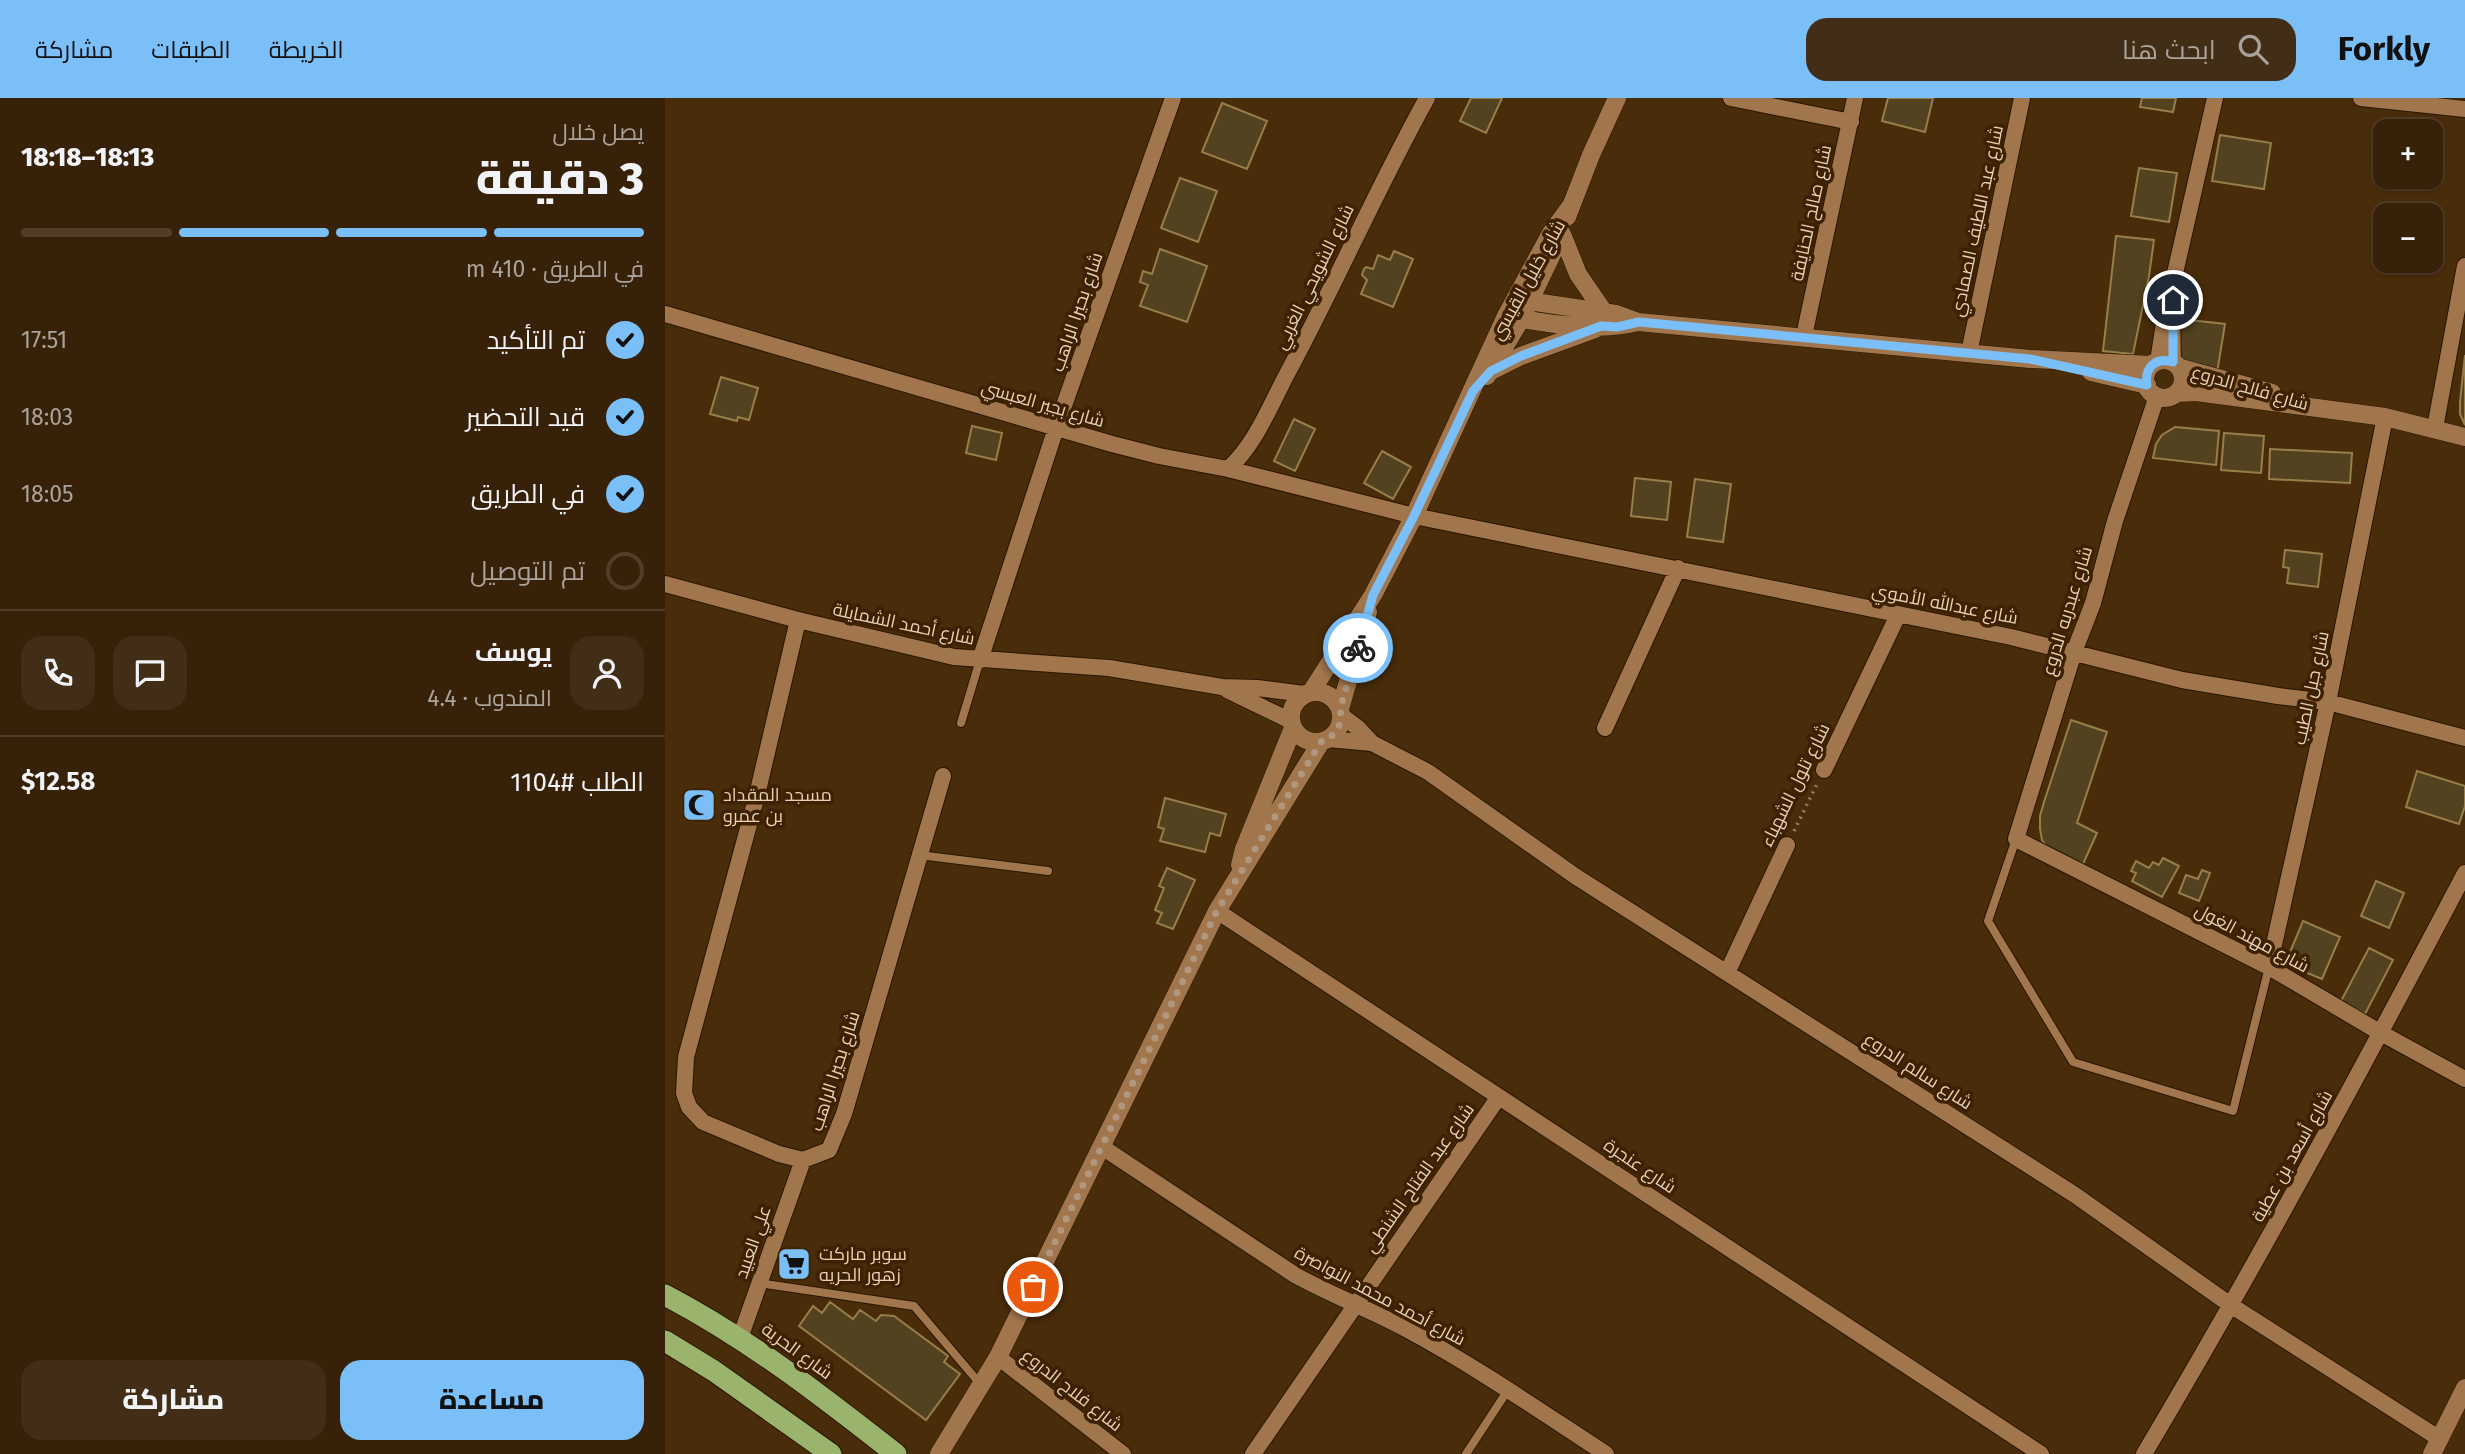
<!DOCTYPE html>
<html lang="ar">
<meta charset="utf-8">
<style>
:root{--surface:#372108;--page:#422e16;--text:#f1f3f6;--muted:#aaa39c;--line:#513e29;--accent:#7abff8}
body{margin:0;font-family:"Fira Sans",Cairo,sans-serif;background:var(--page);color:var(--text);direction:rtl;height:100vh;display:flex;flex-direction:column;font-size:26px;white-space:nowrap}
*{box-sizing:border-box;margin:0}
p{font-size:23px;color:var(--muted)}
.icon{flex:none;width:38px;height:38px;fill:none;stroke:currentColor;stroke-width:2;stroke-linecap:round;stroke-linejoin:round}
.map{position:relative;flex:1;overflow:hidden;direction:ltr}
.panel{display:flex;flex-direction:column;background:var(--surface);width:665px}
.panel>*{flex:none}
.fabs{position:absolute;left:1708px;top:21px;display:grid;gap:14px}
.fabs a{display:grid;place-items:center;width:70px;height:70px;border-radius:14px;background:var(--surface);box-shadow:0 2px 5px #0004,0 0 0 2px var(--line);font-size:35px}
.pin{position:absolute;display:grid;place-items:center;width:60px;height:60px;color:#fff;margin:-30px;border:4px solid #fff;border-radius:50%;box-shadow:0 2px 7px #0007}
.courier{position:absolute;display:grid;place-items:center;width:70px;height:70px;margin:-35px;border:5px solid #7abff8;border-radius:50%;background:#fff;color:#222;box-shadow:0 2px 9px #0007}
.overview em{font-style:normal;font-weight:800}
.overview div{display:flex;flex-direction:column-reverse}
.overview{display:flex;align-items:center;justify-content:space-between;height:119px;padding:0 21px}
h1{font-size:46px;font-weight:800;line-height:52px}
.bar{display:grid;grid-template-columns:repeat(4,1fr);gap:10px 7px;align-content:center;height:84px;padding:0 21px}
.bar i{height:9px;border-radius:5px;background:var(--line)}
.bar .selected{background:var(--accent)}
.bar p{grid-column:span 4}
.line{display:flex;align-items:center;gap:18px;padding:0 21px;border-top:2px solid var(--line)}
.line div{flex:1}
.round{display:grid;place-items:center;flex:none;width:74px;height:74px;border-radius:21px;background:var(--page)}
ol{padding:0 21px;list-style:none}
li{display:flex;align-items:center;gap:21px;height:77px}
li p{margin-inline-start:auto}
li .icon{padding:7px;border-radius:50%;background:var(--accent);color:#111;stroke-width:4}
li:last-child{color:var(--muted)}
li i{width:38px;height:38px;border:4px solid var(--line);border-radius:50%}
.primary-button{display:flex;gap:14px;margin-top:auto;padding:14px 21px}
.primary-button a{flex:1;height:80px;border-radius:21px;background:var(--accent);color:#111;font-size:28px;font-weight:800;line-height:80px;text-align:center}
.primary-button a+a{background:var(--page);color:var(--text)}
header{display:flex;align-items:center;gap:42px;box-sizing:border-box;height:98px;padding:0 35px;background:var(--accent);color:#111}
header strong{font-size:33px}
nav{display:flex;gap:38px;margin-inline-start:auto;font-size:24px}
.search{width:490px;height:63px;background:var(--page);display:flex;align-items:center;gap:18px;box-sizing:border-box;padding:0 24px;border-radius:21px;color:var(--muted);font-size:26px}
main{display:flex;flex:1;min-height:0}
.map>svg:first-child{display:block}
.building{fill:#52421f;stroke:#987e49;stroke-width:2}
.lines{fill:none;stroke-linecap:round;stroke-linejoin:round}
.lane-casing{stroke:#2a1601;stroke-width:10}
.street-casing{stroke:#2a1601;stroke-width:18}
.secondary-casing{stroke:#2a1601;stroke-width:19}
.highway-casing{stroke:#2a1601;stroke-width:23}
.path{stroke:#987e62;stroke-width:3.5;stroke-dasharray:2 5;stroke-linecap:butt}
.lane{stroke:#a1764c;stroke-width:8}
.street{stroke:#a1764c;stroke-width:16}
.secondary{stroke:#a1764c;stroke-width:18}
.highway{stroke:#9ab36d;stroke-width:21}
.done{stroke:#b0977d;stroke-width:7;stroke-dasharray:0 12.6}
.route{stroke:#7abff8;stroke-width:9}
.labels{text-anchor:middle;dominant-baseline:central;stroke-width:7;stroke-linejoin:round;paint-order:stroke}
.street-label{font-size:18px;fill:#e8d0bb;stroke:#3e2200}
.poi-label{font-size:18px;fill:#e8d0bb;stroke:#3e2200;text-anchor:start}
</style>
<header>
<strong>Forkly</strong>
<div class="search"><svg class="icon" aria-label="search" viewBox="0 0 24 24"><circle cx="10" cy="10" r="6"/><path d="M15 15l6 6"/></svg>ابحث هنا</div>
<nav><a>الخريطة</a><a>الطبقات</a><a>مشاركة</a></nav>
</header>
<main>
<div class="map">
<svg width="1800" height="1356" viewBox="0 0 1800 1356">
<rect width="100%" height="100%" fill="#492c0a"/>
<path class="building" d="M806 0H837L821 35 795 23Z
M1223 0H1268L1260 34 1217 23Z
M1477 0H1511L1508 14 1475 9Z
M557 5 602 23 582 71 537 54Z
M1555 37 1606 45 1599 91 1547 83Z
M1474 70 1512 75 1504 124 1466 118Z
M515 80 552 93 533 144 496 130Z
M1451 138 1489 142 1484 178 1468 256 1438 253Z
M495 151 542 168 522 224 475 208 483 187 475 184 478 173 487 176Z
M729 153 748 161 728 209 696 196 702 182 697 177 699 171 701 169 708 171 713 157 725 162Z
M1515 221 1560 226 1552 275 1518 263 1514 256Z
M1800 257V327L1795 316V304Z
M56 279 93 290 84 322 73 319 72 323 45 316Z
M629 321 650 331 630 373 609 363Z
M307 328 337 335 331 362 301 355Z
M1510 329 1554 333 1551 367 1488 360 1491 346 1497 337Z
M1559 335 1599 338 1596 375 1556 372Z
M1605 351 1687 355 1685 385 1604 381Z
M717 353 746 369 728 401 699 385Z
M970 380 1006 384 1002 422 966 418Z
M1030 381 1066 386 1058 444 1022 439Z
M1620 452 1657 456 1653 489 1622 485 1624 470 1618 469Z
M1406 622 1442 634 1412 725 1432 735 1418 766 1382 750 1377 742 1375 731V718L1379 704Z
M1752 673 1800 688V708L1794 726 1741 709Z
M500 700 561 716 555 738 545 735 540 754 495 743 499 731 493 729Z
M1498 760 1514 768 1497 799 1467 783 1471 775 1466 773 1471 763 1484 770 1488 764 1494 767Z
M502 770 530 782 508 831 492 825 497 815 490 812 499 790 494 788Z
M1537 772 1545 775 1534 803 1514 795 1521 777 1533 781Z
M1711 783 1739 795 1724 830 1696 818Z
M1638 823 1675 839 1657 881 1620 866Z
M1704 850 1728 862 1700 916 1676 903Z
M123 1152 141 1155 136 1178 118 1176Z
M165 1204 188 1221 195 1212 211 1223 216 1217 229 1218 283 1258 279 1264 295 1276 261 1322 134 1228 148 1208 157 1215Z"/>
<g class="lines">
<defs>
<path id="lane" d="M296 625 315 562
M1351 741 1323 823 1408 964 1568 1013 1604 869
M254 757 383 773
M94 1185 249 1208 316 1287
M801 1356 843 1292"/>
<path id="street" d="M1066 0 1186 24
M1696 0 1800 11
M0 216 447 346 494 358 563 371 749 418 1346 539 1517 582 1613 598 1663 604 1800 640
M1507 219 1508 264
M1139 238 1190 0
M1304 255 1357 0
M1493 263 1500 219 1550 0
M1492 298 1450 423 1428 505 1409 554 1351 741 1604 869 1716 935 1800 981
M1770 330 1800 168
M563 371C590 347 605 308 622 276 671 185 712 90 762 0
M0 486 133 522 289 559 444 570 557 589 592 590 639 596
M133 522 92 697 21 959 19 995 24 1009 38 1024 114 1056 138 1062 164 1052 179 1016 278 678
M315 562 391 330 508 0
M562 592 626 623
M677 618 693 630 707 645 763 674 910 778 1410 1097 1567 1208 1775 1341
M940 630 1013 470
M663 641 707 645
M1159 672 1233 517
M552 813 1376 1356
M1604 869 1663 604 1720 319
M1062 875 1122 747
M437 1049 630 1177C666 1197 704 1211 741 1231 810 1268 875 1313 941 1356
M75 1240 138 1062
M333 1259 458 1356
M588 1356 833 1000
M1479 1356C1592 1166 1697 971 1800 775"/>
<path id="secondary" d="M902 119 926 57 952 0
M897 136 913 176 939 214
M850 201 951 216 973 224 1365 261 1486 267
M845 219C886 226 932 234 973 224
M1480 281a19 19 0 1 1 38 0a19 19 0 1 1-38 0Z
M1516 270 1607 295
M826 273 856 258 930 231
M1426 274 1482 287
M822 278 856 221 889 152
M1512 295 1531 294 1720 319 1800 339
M626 619a25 25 0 1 1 50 0a25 25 0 1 1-50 0Z
M646 594 708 497 749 418 841 218 886 135 905 109
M675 611 703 514
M575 767 579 751 628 630
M274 1356 333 1259 552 813 656 644
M1767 1356 1800 1290"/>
<path id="highway" d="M0 1197C84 1241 157 1298 231 1356
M0 1243 49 1273 166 1356"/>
</defs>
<use href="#lane" class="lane-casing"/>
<use href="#street" class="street-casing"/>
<use href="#secondary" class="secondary-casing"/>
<use href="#highway" class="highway-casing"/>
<path class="path" d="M1129 733 1152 686"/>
<use href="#lane" class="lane"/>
<use href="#street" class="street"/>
<use href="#secondary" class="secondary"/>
<use href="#highway" class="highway"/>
</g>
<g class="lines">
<path class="done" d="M368 1189 552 813 656 644C671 638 678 627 675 611L693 550"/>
<path class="route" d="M693 550 708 497 749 418 808 293 826 273 856 258 936 228 952 229 974 224 1365 261 1482 287C1479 269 1491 259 1508 264V202"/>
</g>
<defs>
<symbol id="mosque-square" viewBox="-11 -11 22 22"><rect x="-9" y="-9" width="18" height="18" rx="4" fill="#7abff8" stroke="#3e2200"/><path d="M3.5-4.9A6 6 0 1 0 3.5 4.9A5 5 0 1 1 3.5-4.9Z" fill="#111"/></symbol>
<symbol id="supermarket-square" viewBox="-11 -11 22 22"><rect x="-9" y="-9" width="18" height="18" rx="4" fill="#7abff8" stroke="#3e2200"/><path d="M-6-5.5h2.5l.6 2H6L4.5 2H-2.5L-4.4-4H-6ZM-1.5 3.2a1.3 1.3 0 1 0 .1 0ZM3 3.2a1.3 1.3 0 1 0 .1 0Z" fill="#111"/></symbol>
</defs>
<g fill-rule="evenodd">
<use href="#mosque-square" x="15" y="688" width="38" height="38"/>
<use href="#supermarket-square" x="110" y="1147" width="38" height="38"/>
</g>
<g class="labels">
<g class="street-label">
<text transform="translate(1146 115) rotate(-78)">شارع صالح الحنايفة</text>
<text transform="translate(1312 123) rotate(-78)">شارع عبد اللطيف الصمادي</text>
<text transform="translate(649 179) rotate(-64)">شارع الشويحي الغربي</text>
<text transform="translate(863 182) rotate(-61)">شارع خليل القيسي</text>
<text transform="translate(412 214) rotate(-71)">شارع بحيرا الراهب</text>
<text transform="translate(1585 290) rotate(16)">شارع فالح الدروع</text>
<text transform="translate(378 306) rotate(16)">شارع بجير العبسي</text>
<text transform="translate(1280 506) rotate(11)">شارع عبدالله الأموي</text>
<text transform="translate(1402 513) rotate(-73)">شارع عبدربه الدروع</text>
<text transform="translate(239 526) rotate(12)">شارع أحمد الشمايلة</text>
<text transform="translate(1646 590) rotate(-78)">شارع جبل الطيب</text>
<text transform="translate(1130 687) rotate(-64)">شارع تلول الشهباء</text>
<text transform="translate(1587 840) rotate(28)">شارع مهند الغول</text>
<text transform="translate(170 973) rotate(-72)">شارع بحيرا الراهب</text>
<text transform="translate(1253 973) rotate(33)">شارع سالم الدروع</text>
<text transform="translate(1627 1058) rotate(-61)">شارع أسعد بن عطية</text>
<text transform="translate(975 1068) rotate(34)">شارع عنجرة</text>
<text transform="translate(754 1080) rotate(-55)">شارع عبد الفتاح الشنطي</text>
<text transform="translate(88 1144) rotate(-71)">علي العبيد</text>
<text transform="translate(715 1198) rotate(28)">شارع أحمد محمد النواصرة</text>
<text transform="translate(132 1253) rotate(36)">شارع الحرية</text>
<text transform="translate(407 1292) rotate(38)">شارع فلاح الدروع</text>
</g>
<g class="poi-label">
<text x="58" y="697">مسجد المقداد<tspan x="58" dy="21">بن عمرو</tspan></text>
<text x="154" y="1156">سوبر ماركت<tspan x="154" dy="21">زهور الحريه</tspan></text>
</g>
</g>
</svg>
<div class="fabs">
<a>+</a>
<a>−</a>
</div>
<div class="pin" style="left:368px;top:1189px;background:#ea580c"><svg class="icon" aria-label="bag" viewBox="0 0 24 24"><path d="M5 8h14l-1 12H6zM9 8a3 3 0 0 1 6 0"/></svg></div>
<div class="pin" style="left:1508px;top:202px;background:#1f2937"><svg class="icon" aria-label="home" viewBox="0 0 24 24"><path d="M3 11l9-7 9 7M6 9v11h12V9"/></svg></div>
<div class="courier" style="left:693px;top:550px"><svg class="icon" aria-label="bike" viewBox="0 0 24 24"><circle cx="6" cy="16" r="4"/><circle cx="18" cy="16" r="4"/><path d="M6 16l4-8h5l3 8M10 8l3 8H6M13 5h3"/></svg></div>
</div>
<section class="panel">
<div class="overview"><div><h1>3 دقيقة</h1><p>يصل خلال</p></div><em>18:13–18:18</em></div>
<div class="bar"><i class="selected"></i><i class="selected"></i><i class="selected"></i><i></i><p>في الطريق · 410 m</p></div>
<ol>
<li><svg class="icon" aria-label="check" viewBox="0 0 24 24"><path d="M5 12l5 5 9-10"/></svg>تم التأكيد<p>17:51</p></li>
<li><svg class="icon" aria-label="check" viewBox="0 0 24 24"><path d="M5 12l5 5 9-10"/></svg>قيد التحضير<p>18:03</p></li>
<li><svg class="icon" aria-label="check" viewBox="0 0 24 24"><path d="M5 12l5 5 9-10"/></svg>في الطريق<p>18:05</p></li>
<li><i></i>تم التوصيل</li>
</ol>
<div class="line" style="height:126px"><a class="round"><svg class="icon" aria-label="person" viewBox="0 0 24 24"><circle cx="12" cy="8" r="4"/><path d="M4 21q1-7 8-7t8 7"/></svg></a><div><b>يوسف</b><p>المندوب · 4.4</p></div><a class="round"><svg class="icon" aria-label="chat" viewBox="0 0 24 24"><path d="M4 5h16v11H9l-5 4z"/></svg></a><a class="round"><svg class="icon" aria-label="phone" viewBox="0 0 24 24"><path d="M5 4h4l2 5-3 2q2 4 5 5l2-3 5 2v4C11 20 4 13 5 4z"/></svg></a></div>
<div class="line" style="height:91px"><div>الطلب #1104</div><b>$12.58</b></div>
<div class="primary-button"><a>مساعدة</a><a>مشاركة</a></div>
</section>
</main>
